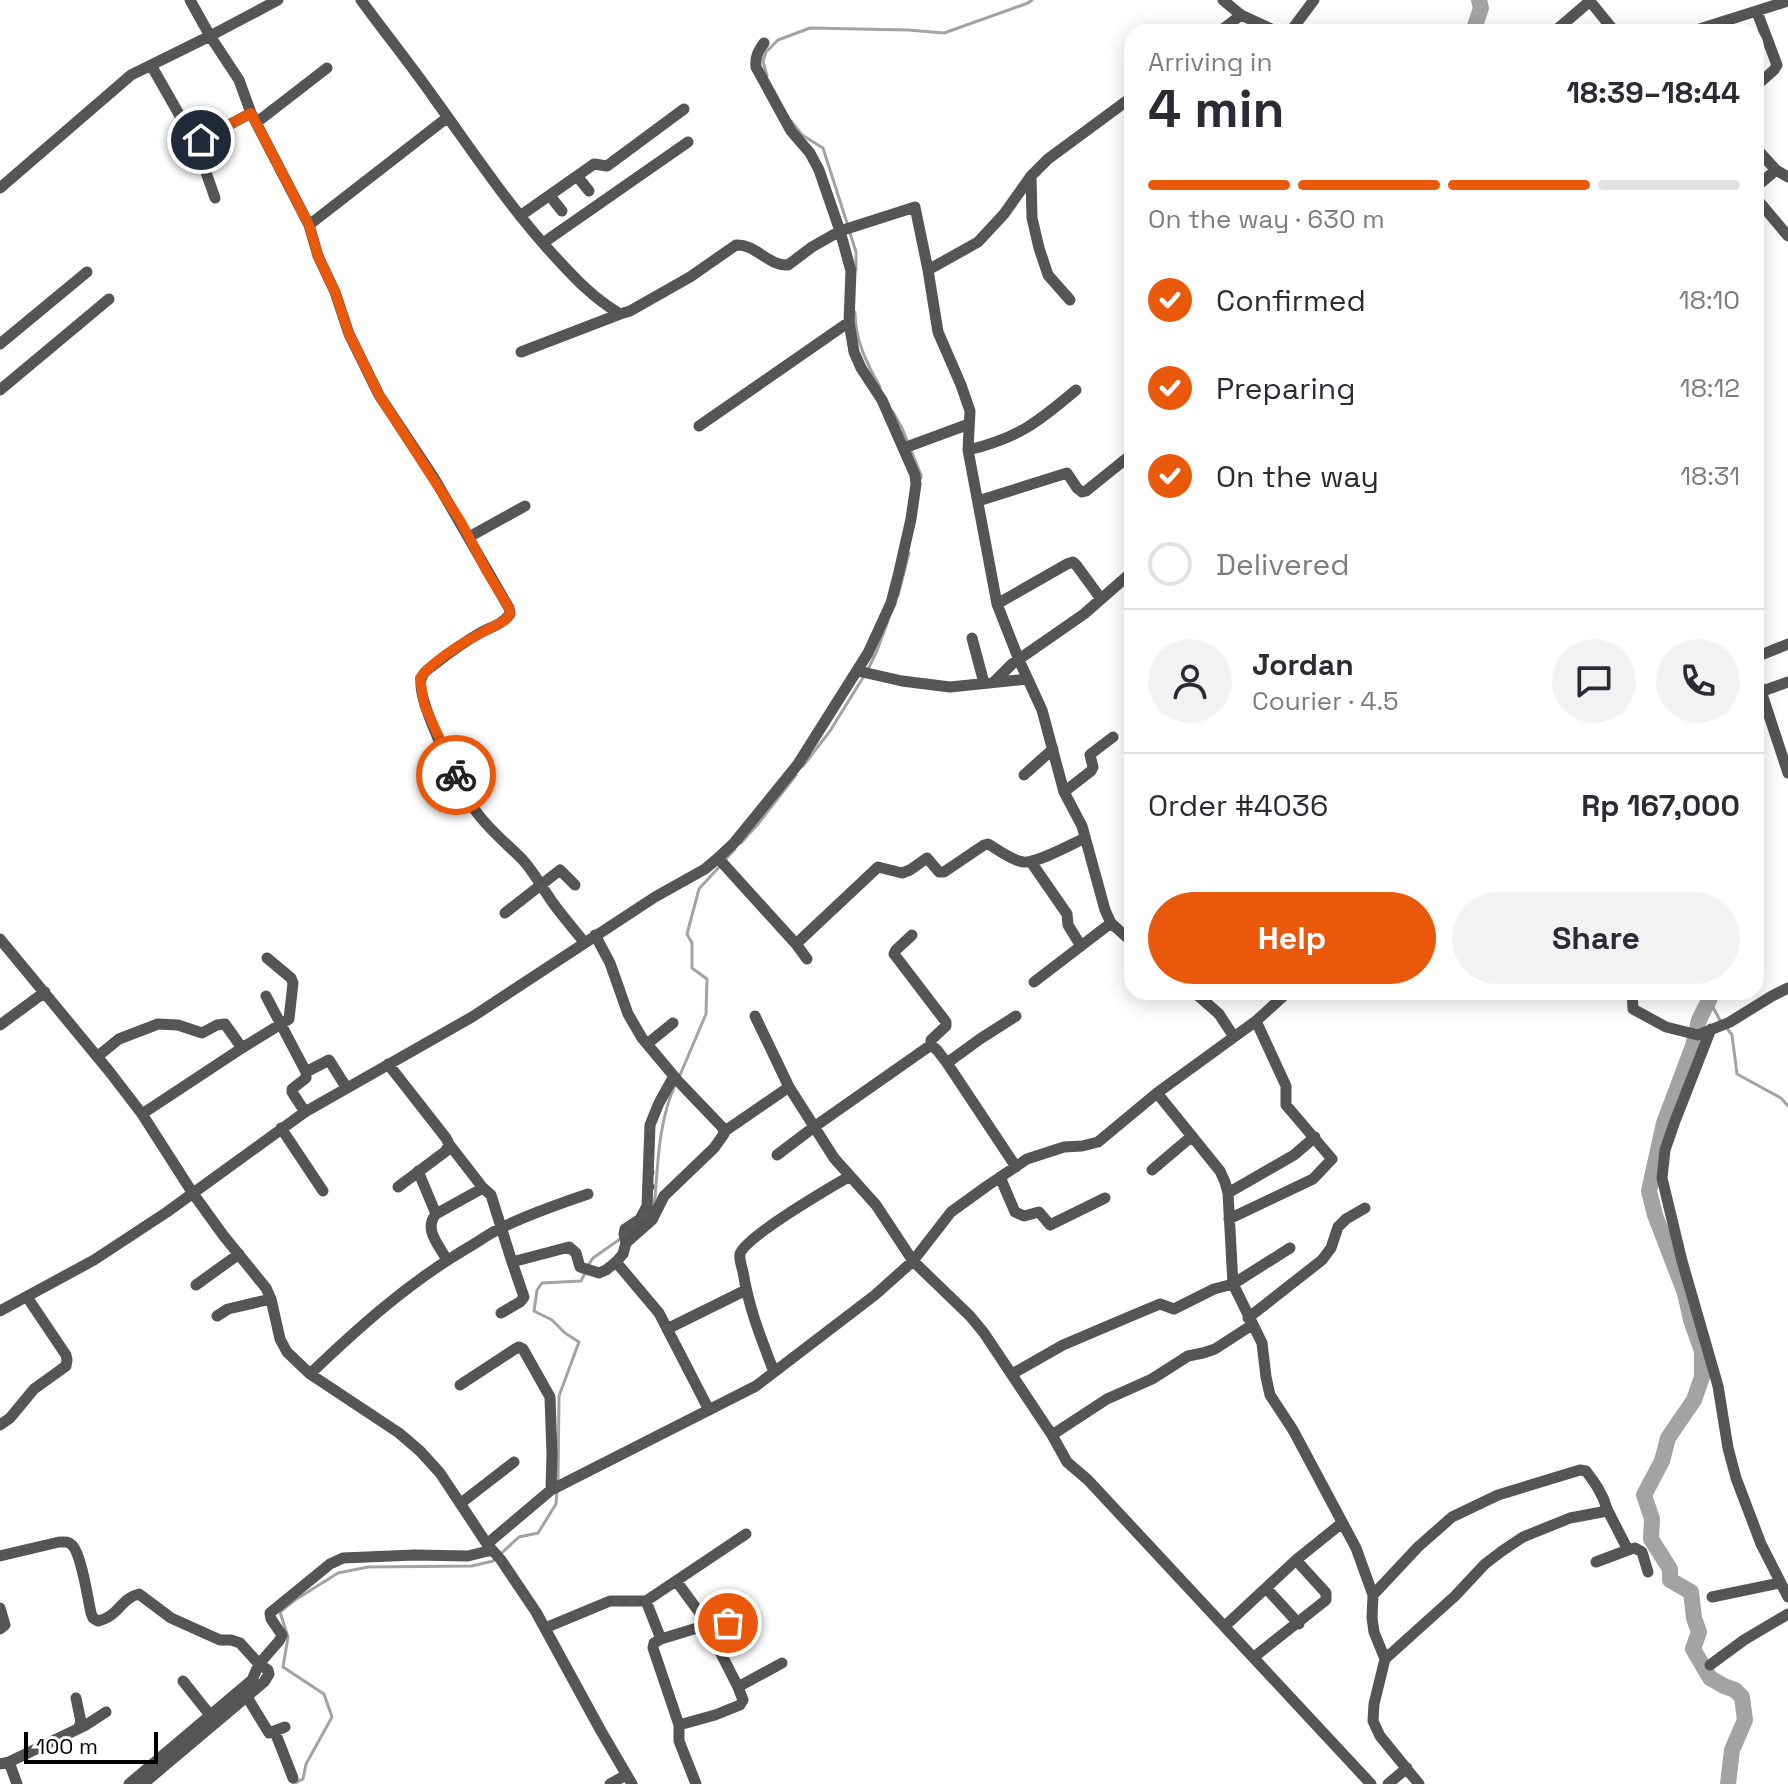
<!DOCTYPE html>
<meta charset="utf-8">
<style>
:root{--surface:#fff;--page:#f2f2f3;--text:#2b2b33;--muted:#7c7c81;--line:#e1e1e2;--accent:#ea580c}
body{margin:0;font-family:"Space Grotesk",sans-serif;background:var(--page);color:var(--text);height:100vh;display:flex;flex-direction:column;font-size:30px;white-space:nowrap}
*{box-sizing:border-box;margin:0}
p{font-size:26px;color:var(--muted)}
.icon{flex:none;width:44px;height:44px;fill:none;stroke:currentColor;stroke-width:2;stroke-linecap:round;stroke-linejoin:round}
.map{position:relative;flex:1;overflow:hidden}
.sheet{position:absolute;left:1124px;top:24px;width:640px;height:976px;display:flex;flex-direction:column;background:var(--surface);border-radius:24px;box-shadow:0 4px 20px #0003}
.sheet>*{flex:none}
.scale{position:absolute;left:24px;bottom:20px;width:134px;box-sizing:border-box;padding-left:8px;border:4px solid #000;border-top:0;font-size:22px;line-height:28px;white-space:nowrap;color:#000;-webkit-text-stroke:6px #fff;paint-order:stroke}
.pin{position:absolute;display:grid;place-items:center;width:68px;height:68px;color:#fff;margin:-34px;border:4px solid #fff;border-radius:50%;box-shadow:0 2px 8px #0007}
.courier{position:absolute;display:grid;place-items:center;width:80px;height:80px;margin:-40px;border:6px solid #ea580c;border-radius:50%;background:#fff;color:#222;box-shadow:0 2px 10px #0007}
.overview em{font-style:normal;font-weight:700}
.overview div{display:flex;flex-direction:column-reverse}
.overview{display:flex;align-items:center;justify-content:space-between;height:136px;padding:0 24px}
h1{font-size:52px;font-weight:700;line-height:60px}
.bar{display:grid;grid-template-columns:repeat(4,1fr);gap:12px 8px;align-content:center;height:96px;padding:0 24px}
.bar i{height:10px;border-radius:6px;background:var(--line)}
.bar .selected{background:var(--accent)}
.bar p{grid-column:span 4}
.line{display:flex;align-items:center;gap:20px;padding:0 24px;border-top:2px solid var(--line)}
.line div{flex:1}
.round{display:grid;place-items:center;flex:none;width:84px;height:84px;border-radius:42px;background:var(--page)}
ol{padding:0 24px;list-style:none}
li{display:flex;align-items:center;gap:24px;height:88px}
li p{margin-inline-start:auto}
li .icon{padding:8px;border-radius:50%;background:var(--accent);color:#fff;stroke-width:4}
li:last-child{color:var(--muted)}
li i{width:44px;height:44px;border:4px solid var(--line);border-radius:50%}
.button{display:flex;gap:16px;margin-top:auto;padding:16px 24px}
.button a{flex:1;height:92px;border-radius:48px;background:var(--accent);color:#fff;font-size:32px;font-weight:700;line-height:92px;text-align:center}
.button a+a{background:var(--page);color:var(--text)}
.map>svg:first-child{display:block}
.lines{fill:none;stroke-linecap:round;stroke-linejoin:round}
.stream{stroke:#a3a3a3;stroke-width:3}
.river{stroke:#a3a3a3;stroke-width:16}
.street{stroke:#555;stroke-width:11}
.done{stroke:#595959;stroke-width:8;stroke-dasharray:0 14.4}
.route{stroke:#ea580c;stroke-width:10}
</style>
<div class="map">
<svg width="1788" height="1784" viewBox="0 0 1788 1784">
<rect width="100%" height="100%" fill="#fff"/>
<g class="lines">
<path class="stream" d="M767 76 763 61 766 52 778 40 810 28 908 30 944 33 1028 3 1032 0
M791 121 802 135 823 148 848 226
M850 233 856 252V269
M855 312C855 340 867 364 880 387
M893 412 902 428 921 475V478
M898 596 909 553
M868 669 876 653 888 621
M803 766 830 731 864 676
M741 843 758 824 796 775
M724 861 735 849
M1709 1000 1721 1022
M1726 1027 1732 1035 1737 1074 1781 1098 1788 1106
M680 1075 706 1014 707 979 692 968V943L687 934 699 889 719 867
M652 1207 655 1198C658 1160 659 1121 675 1085
M589 1264 593 1258 623 1237
M558 1480 559 1396 579 1342 565 1333 552 1320 534 1311 537 1290 542 1283 581 1281 586 1271
M293 1784 303 1779 306 1764 332 1717 324 1694 283 1667 288 1637 280 1612 295 1600 338 1573 368 1567 472 1566 493 1561 519 1537 538 1533 556 1504 557 1492"/>
<path class="river" d="M1473 32 1481 8 1479 0
M1713 992 1699 1020 1693 1046 1664 1123 1649 1191 1655 1215 1685 1293 1691 1320 1702 1351V1377L1694 1400 1668 1438 1662 1461 1644 1495 1652 1519 1651 1539 1670 1569V1580L1691 1592 1694 1618 1699 1632 1693 1649 1710 1678 1724 1686 1735 1690 1742 1697 1745 1720 1732 1750 1728 1784"/>
<path class="street" d="M190 0 210 36 239 80 251 113 309 225 318 256 335 292 349 334 379 395 434 478 509 608 510 614C503 624 491 627 480 633 464 642 449 653 435 664 430 668 424 671 422 677 412 695 463 791 475 810 488 829 506 843 522 859 534 872 543 889 553 903 563 917 574 929 584 942
M361 0C385 33 411 65 434 98 471 149 506 202 548 249 572 275 590 296 620 314L630 311 690 277 736 245C756 244 768 266 788 265L812 247 840 231 915 207 928 270 938 332 961 385 970 411 968 450 997 604 1019 660 1042 710 1064 792 1082 826 1105 910 1111 923 1132 942
M1223 0 1241 15 1278 32
M1589 0 1615 32
M1219 32 1241 15
M1290 32 1314 0
M1554 32 1590 1
M1690 32 1788 1
M151 65 196 144
M1756 86 1774 70 1777 65 1757 12
M256 123 327 68
M1756 148 1776 170 1788 177
M577 176 589 191
M1031 176 1032 218 1039 248 1048 275 1070 300
M1756 187 1776 170
M0 188 131 75 210 36 278 0
M550 196 562 211
M215 198 196 144 201 140 251 113
M1756 198 1788 236
M520 216 594 164 607 166 684 109
M309 225 448 117
M543 243 688 142
M928 270 978 242 1004 214 1031 176 1048 159 1132 97
M0 344 87 272
M521 352 620 314
M0 390 109 299
M699 426 849 322
M904 448 969 424
M968 450C1018 438 1037 423 1076 390
M978 501 1067 473 1077 488 1082 492 1086 491 1132 454
M469 537 525 506
M997 604 1067 564 1073 562 1077 566 1101 599
M972 638 984 683
M1756 657 1788 644
M858 671 902 681 950 687 1027 679
M1756 676 1788 773
M994 682 1012 664 1084 614 1132 572
M1757 693 1788 682
M1024 775 1053 749
M1064 792 1091 771 1093 767 1090 755 1092 753 1113 737
M718 858 796 944 807 959
M1031 862 1067 914 1068 925 1081 946
M505 913 560 870 575 885
M912 935 896 950 894 954 946 1022V1026L931 1040V1045
M0 939 109 1071 142 1114 192 1192 223 1235 266 1288 271 1299 280 1339 287 1352 310 1374 399 1433 420 1451 440 1473 487 1544 501 1560 536 1612 601 1731 632 1784
M796 944 878 867 902 873 910 870 927 858 939 872H944L984 845 988 844C999 850 1011 860 1023 862 1036 864 1072 844 1085 838
M1034 982 1111 923
M1194 992 1219 1014 1234 1037
M1632 992 1633 1009 1666 1027 1698 1035 1730 1022 1772 996 1788 988
M266 996 306 1072V1078L292 1089V1092L305 1112
M755 1016 789 1087 834 1158 876 1205 913 1261 970 1316 984 1333 1052 1435 1067 1462 1088 1480 1371 1784
M0 1025 45 992
M1711 1029 1675 1121 1665 1150 1662 1178 1682 1261 1718 1386 1728 1448 1736 1478 1761 1544 1788 1597
M647 1044 673 1023
M98 1056 119 1039 158 1024 178 1025 202 1033 217 1025 225 1024 242 1048
M947 1063 980 1039 1016 1016
M388 1064 446 1138 449 1144 446 1151 398 1187
M306 1072 329 1060 346 1087
M1157 1093 1220 1171 1225 1182 1228 1193 1233 1284 1262 1343 1266 1377 1270 1395 1293 1430 1356 1548 1373 1595 1372 1618 1374 1632 1385 1659 1374 1704 1373 1721 1380 1736 1419 1784
M142 1114 242 1048 289 1019 293 983 291 978 267 958
M281 1128 323 1191
M725 1131 789 1087
M449 1144 483 1188
M777 1155 814 1127 931 1045 937 1050 947 1063 1016 1167
M1152 1170 1192 1136
M418 1171 436 1214
M1000 1177 1015 1212 1024 1216 1039 1212 1050 1225 1105 1198
M1228 1193 1294 1155 1315 1137
M1229 1219 1313 1179 1332 1159 1286 1105V1086L1256 1021
M626 1243 624 1234 625 1229 640 1219 647 1206 650 1125 659 1103 674 1076
M447 1260C439 1245 423 1229 436 1214L483 1188 491 1195 512 1262
M616 1262 659 1313 709 1410
M196 1285 239 1254
M0 1311 94 1260 167 1212 305 1112 472 1017 655 897 705 869 718 858 734 843 798 764 868 653 891 603 899 572 911 519 916 484 915 475 882 400 861 368 854 352 849 322 851 271 840 231 819 170 810 153 791 131 756 67C755 57 758 51 764 43
M501 1313 520 1302 524 1297 512 1262 569 1247 576 1253 580 1267 599 1273 606 1270 616 1262 623 1254 626 1243 652 1220 664 1196 714 1148 724 1134 723 1128 678 1081 642 1038 628 1014 610 963 595 935
M217 1316 228 1309 271 1299
M1248 1318 1322 1260 1331 1248 1338 1227 1346 1219 1365 1208
M667 1329 746 1290
M774 1372C761 1338 749 1309 743 1272 742 1267 739 1260 740 1254 745 1237 831 1187 850 1176
M310 1374C358 1328 407 1284 464 1250 477 1243 488 1234 501 1228 529 1214 559 1204 588 1194
M1012 1374 1063 1345 1143 1311 1160 1304 1174 1309 1214 1289 1233 1284 1290 1248
M460 1385 515 1349 519 1347 523 1349 550 1397 552 1454 551 1490
M0 1425 10 1418 34 1389 66 1366 67 1360 66 1355 27 1297
M1052 1435 1107 1399 1152 1379 1188 1356 1203 1353 1215 1349 1252 1325
M461 1503 514 1462
M487 1544 551 1490 756 1386 875 1295 913 1261 951 1212 987 1186 1027 1159 1064 1147 1082 1146 1098 1142 1157 1093 1256 1021 1288 992
M0 1556 59 1542C65 1542 67 1541 72 1545 81 1553 88 1599 91 1613L93 1618 98 1621C118 1617 121 1598 139 1594L171 1618 220 1640H231L240 1643 259 1664 268 1670 269 1674 264 1682 143 1784
M1596 1562 1628 1550
M677 1582 702 1616 738 1687 743 1700 740 1705 715 1715 679 1725
M1266 1588 1299 1624
M1373 1595 1418 1547 1452 1517 1498 1495 1580 1470 1586 1471C1595 1483 1603 1494 1607 1509
M1712 1597 1780 1583
M646 1601 661 1639 654 1643 653 1648 679 1725V1741L696 1784
M0 1608 5 1625 0 1629
M1225 1626 1296 1560 1342 1523
M545 1628 610 1601H646L746 1534
M661 1639 720 1621 730 1623 753 1613
M1254 1657 1326 1600V1593L1296 1560
M1385 1659 1455 1596 1485 1564 1502 1551 1523 1537 1570 1518 1602 1512 1607 1509 1628 1550 1635 1548 1642 1552 1648 1572
M1710 1665 1744 1640 1788 1614
M183 1681 210 1715
M738 1687 782 1663
M247 1697 269 1733 285 1727
M76 1698 81 1722 78 1729
M275 1732 293 1778
M9 1762 86 1725 106 1712
M0 1764 9 1762 17 1784
M129 1784 252 1680 259 1664 279 1641 282 1635 271 1619 270 1613 330 1564 343 1558 414 1555 468 1556 492 1550
M610 1784 626 1775
M1388 1784 1407 1768"/>
</g>
<g class="lines">
<path class="done" d="M456 775 478 814 522 859 555 905 584 942 595 935 610 963 628 1014 642 1038 674 1076C665 1091 653 1109 650 1127 646 1152 657 1191 644 1213 640 1221 632 1225 625 1229 623 1235 626 1238 626 1244 626 1251 620 1257 616 1262L659 1313 709 1410 551 1490 487 1544 510 1572 545 1628 610 1601H646L677 1582 696 1606 707 1625 720 1621 728 1623"/>
<path class="route" d="M201 140 251 113 309 225 318 256 335 292 349 334 379 395 461 522 486 570 509 608 510 614 504 621C477 635 439 654 420 678L424 704 456 775"/>
</g>
</svg>
<div class="scale">100 m</div>
<div class="pin" style="left:728px;top:1623px;background:#ea580c"><svg class="icon" aria-label="bag" viewBox="0 0 24 24"><path d="M5 8h14l-1 12H6zM9 8a3 3 0 0 1 6 0"/></svg></div>
<div class="pin" style="left:201px;top:140px;background:#1f2937"><svg class="icon" aria-label="home" viewBox="0 0 24 24"><path d="M3 11l9-7 9 7M6 9v11h12V9"/></svg></div>
<div class="courier" style="left:456px;top:775px"><svg class="icon" aria-label="bike" viewBox="0 0 24 24"><circle cx="6" cy="16" r="4"/><circle cx="18" cy="16" r="4"/><path d="M6 16l4-8h5l3 8M10 8l3 8H6M13 5h3"/></svg></div>
<section class="sheet">
<div class="overview"><div><h1>4 min</h1><p>Arriving in</p></div><em>18:39–18:44</em></div>
<div class="bar"><i class="selected"></i><i class="selected"></i><i class="selected"></i><i></i><p>On the way · 630 m</p></div>
<ol>
<li><svg class="icon" aria-label="check" viewBox="0 0 24 24"><path d="M5 12l5 5 9-10"/></svg>Confirmed<p>18:10</p></li>
<li><svg class="icon" aria-label="check" viewBox="0 0 24 24"><path d="M5 12l5 5 9-10"/></svg>Preparing<p>18:12</p></li>
<li><svg class="icon" aria-label="check" viewBox="0 0 24 24"><path d="M5 12l5 5 9-10"/></svg>On the way<p>18:31</p></li>
<li><i></i>Delivered</li>
</ol>
<div class="line" style="height:144px"><a class="round"><svg class="icon" aria-label="person" viewBox="0 0 24 24"><circle cx="12" cy="8" r="4"/><path d="M4 21q1-7 8-7t8 7"/></svg></a><div><b>Jordan</b><p>Courier · 4.5</p></div><a class="round"><svg class="icon" aria-label="chat" viewBox="0 0 24 24"><path d="M4 5h16v11H9l-5 4z"/></svg></a><a class="round"><svg class="icon" aria-label="phone" viewBox="0 0 24 24"><path d="M5 4h4l2 5-3 2q2 4 5 5l2-3 5 2v4C11 20 4 13 5 4z"/></svg></a></div>
<div class="line" style="height:104px"><div>Order #4036</div><b>Rp 167,000</b></div>
<div class="button"><a>Help</a><a>Share</a></div>
</section>
</div>
